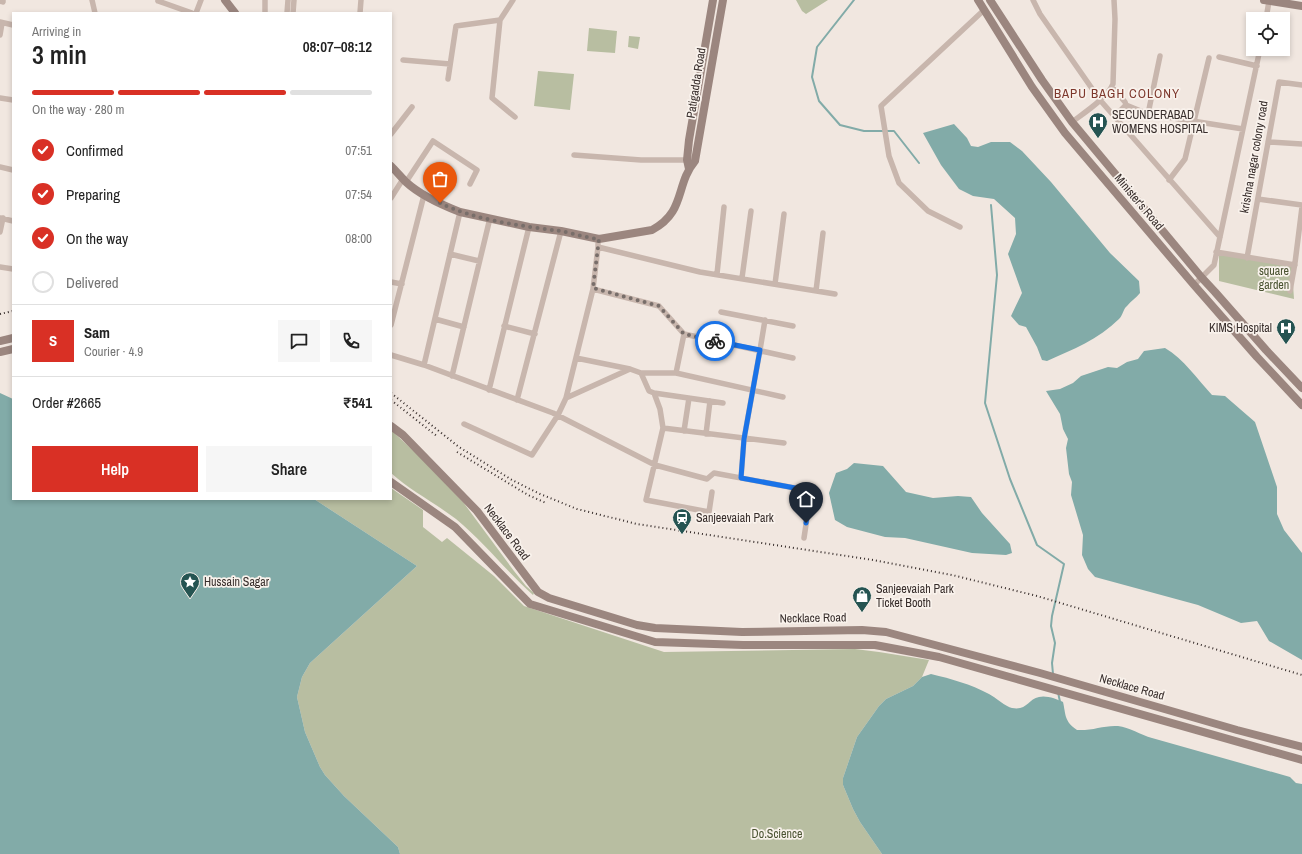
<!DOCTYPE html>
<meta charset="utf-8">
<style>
:root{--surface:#fff;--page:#f6f6f6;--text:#222;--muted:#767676;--line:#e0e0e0;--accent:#d93025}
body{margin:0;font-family:"Archivo Narrow",sans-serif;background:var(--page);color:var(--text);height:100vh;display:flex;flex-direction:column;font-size:15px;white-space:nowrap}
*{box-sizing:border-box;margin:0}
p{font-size:13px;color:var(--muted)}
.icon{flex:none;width:22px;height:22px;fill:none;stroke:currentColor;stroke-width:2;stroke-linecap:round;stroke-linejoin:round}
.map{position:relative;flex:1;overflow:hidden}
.details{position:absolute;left:12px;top:12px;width:380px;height:488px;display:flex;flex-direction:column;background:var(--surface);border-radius:0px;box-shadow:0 2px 6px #0003}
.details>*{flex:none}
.fabs{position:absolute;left:1246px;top:12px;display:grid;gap:8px}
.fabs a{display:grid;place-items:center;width:44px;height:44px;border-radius:0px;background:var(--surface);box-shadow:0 2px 6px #0003;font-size:20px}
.pin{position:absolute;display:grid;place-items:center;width:34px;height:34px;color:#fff;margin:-41px -17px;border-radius:50% 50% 50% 0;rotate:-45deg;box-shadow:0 0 4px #0007}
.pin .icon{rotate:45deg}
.courier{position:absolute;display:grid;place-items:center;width:40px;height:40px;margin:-20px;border:3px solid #1a73e8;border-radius:50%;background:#fff;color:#222;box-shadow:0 1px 5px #0007}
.overview em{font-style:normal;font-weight:600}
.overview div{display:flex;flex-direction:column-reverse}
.overview{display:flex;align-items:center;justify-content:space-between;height:68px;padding:0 20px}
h1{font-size:26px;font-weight:600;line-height:30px}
.bar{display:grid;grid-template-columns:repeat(4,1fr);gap:6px 4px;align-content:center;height:48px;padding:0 20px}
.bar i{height:5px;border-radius:3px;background:var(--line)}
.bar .current{background:var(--accent)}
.bar p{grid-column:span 4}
.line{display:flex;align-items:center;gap:10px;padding:0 20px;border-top:1px solid var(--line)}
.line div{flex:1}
.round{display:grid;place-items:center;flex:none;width:42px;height:42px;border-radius:0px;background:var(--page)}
ol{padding:0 20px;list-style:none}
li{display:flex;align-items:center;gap:12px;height:44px}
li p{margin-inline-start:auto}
li .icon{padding:4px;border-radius:50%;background:var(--accent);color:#fff;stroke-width:4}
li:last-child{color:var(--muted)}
li i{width:22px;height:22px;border:2px solid var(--line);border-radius:50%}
.cta{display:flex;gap:8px;margin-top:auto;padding:8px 20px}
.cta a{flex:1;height:46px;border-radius:0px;background:var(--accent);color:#fff;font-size:16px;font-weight:600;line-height:46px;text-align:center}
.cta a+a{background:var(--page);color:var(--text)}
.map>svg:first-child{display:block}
.green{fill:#b8bea1}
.water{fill:#82aba8}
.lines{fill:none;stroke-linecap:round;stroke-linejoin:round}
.stream{stroke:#82aba8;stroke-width:2}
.street{stroke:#c8b6ad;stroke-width:5.5}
.secondary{stroke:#9b867f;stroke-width:8}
.rail{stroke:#372d2b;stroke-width:2;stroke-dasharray:1 3;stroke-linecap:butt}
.done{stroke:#786e6a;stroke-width:4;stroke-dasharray:0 7.2}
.route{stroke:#1a73e8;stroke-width:5}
.labels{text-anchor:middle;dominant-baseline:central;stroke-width:3.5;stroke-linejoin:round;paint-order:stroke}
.street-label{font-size:12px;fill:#372d2b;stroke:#f9f2ec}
.poi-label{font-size:12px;fill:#372d2b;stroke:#f9f2ec;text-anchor:start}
.park-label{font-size:12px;fill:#4a5331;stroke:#f9f2ec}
.neighbourhood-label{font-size:13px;letter-spacing:1px;fill:#7d372c;stroke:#f9f2ec}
</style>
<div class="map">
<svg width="1302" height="854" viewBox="0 0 1302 854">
<rect width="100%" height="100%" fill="#f1e7e0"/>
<path class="green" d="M796 0H828L806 14 802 11Z
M589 28 617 31 615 53 587 51Z
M629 36 640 37 638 49 628 47Z
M538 71 574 74 570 110 534 106Z
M1219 252 1293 264 1292 269 1294 299 1219 281Z
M391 430 418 455 463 502 514 571 526 586 534 593 533 595C506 571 484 542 456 519 435 503 411 491 391 473Z
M391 488 423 510V527L442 542 447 538 494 576 524 606 664 652 855 649 879 652 929 660 922 677 913 686 886 699 879 706 857 737 843 778V785L853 809 860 822 882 854H400L398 847 344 796 325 775 320 767 305 732 297 697 302 677 310 663 417 566 314 499H391Z"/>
<path class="water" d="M954 124 967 138 971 146 978 147 991 142H1010L1022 151 1051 182 1110 253 1139 281 1140 293C1136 298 1131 301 1127 306 1123 309 1123 315 1119 319 1099 339 1072 350 1047 361L1042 360 1037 347 1026 327 1019 325 1011 316 1022 293 1008 254 1016 234 1015 218 994 199 973 196 959 189 941 165 923 133Z
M1165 348C1184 359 1197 379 1212 395L1225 396 1255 422 1277 487V514L1284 530 1302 553V660L1269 641 1257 621 1241 623 1198 605 1095 577 1088 569 1082 555 1083 535 1071 495 1072 482 1069 474 1066 448 1068 439 1063 429 1060 414 1046 391 1060 389 1073 383 1081 376 1108 367 1117 368 1127 362 1138 359 1144 351Z
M0 393 13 399V499H314L417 566 310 663 302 677 297 697 305 732 320 767 325 775 344 796 398 847 400 854H0Z
M854 463 883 466 906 492 933 498 958 496 971 497 982 513 1010 544 1012 553 1006 555 972 553 905 538 885 537 847 527 835 520 829 493 836 473 847 469Z
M931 674C952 679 970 684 989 694 995 697 1006 707 1012 708 1027 711 1028 699 1039 697 1046 695 1057 699 1063 702 1066 715 1064 721 1077 730 1092 731 1104 725 1118 726 1129 727 1141 735 1152 738L1290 777 1296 783 1302 784V854H882L860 822 853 809 843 785V778L857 737 879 706 886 699 913 686 922 677Z"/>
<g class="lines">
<path class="stream" d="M854 0 817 47 812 77 819 101 840 125 864 131H894L919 163
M991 205 997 275 985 403 1010 479 1037 545 1064 564 1052 616 1051 626 1055 643 1052 663 1053 674
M1058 692 1060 702"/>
<path class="street" d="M92 0 95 13
M159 0 158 1 192 13
M513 0 500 20 492 98 515 117
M1033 0 1040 14 1100 100 1220 237
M0 1 3 2V0
M196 13 201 0
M265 13V0
M287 13 288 0
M293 13 294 0
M360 13 361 0
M1266 19 1269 1
M0 22 13 25
M0 35 2 23
M1219 57 1257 66
M403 60 450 64
M448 79 456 26 500 20
M1112 87 1125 102 1126 105 1148 114 1243 129
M0 98 13 100
M1148 114 1160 56
M1114 117 1126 105
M1072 122C1084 113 1107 98 1113 84L1115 19 1114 0
M391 134 412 107
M1268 142 1302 144
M574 155 641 160H687
M0 167 13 170
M1169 180 1185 159 1209 58
M406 182 433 141 477 170 470 184
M391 198 403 179
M1258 199 1302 205
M0 218 13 221
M960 227 928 211 899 183 889 156 881 106 984 10
M0 232 3 218
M598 244V247L700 272 835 294
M1216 252 1295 265
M450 254 479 261
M1247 258 1279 82 1302 85
M0 267 13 269
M717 274 724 207
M742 278 751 211
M391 282 402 284
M775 284 784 214
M1194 285 1214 265 1260 49
M593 289 659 306 684 334 793 358
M816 291 823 233
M1290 291 1295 263 1302 207
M721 312 793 326
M435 319 464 327
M391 325 424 195
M504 326 535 334
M391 355 424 365 553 413 655 465 707 479 714 473 811 491 804 538
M576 358 630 369
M424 365 460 212
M641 373 649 391 654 393 660 409 663 428 646 500 709 512 712 492
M676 373 783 397
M452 376 490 218
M489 390 529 227
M654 393 723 403
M566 398 630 369 641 373H676L684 334
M517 400 561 231
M464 424 532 455 558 415 566 398 593 289 598 247
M663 428 784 443
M684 431 689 398
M706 434 710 401
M741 478 744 439 760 350 765 320"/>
<path class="secondary" d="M225 0 235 13
M978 0 1032 87 1065 133 1194 285 1257 357 1302 405
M990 0 1042 80 1072 122 1202 278 1215 292 1266 350 1302 388
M1264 0 1302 6
M391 166C396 171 401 177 406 182 420 195 442 205 460 212L529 227 561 231 599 239 652 230C686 212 675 185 695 161L723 0
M689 169 687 160 689 140 713 0
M0 341 13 338
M0 352 13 349
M391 426 403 435 477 511 538 592 549 598 637 625 655 628 742 632 862 630 886 632 1040 673 1237 730 1302 747
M391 482 455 527 530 604 655 642 743 645H875L939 657 1302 760"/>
<path class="rail" d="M0 314 13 311
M391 393 459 447 512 480 540 494 577 509 637 524 873 560 952 575 1037 596 1302 675
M391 400 438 437
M457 452 528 495 546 503"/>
</g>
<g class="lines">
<path class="done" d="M440 203C474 220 522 226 560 231 573 233 586 238 599 239L593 288 659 306 684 334 715 341"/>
<path class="route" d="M715 341 760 350 744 439 741 478 811 491 806 523"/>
</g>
<defs>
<symbol id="hospital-pin" viewBox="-11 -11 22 30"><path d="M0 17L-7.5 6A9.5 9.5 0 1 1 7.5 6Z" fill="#255452" stroke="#f9f2ec"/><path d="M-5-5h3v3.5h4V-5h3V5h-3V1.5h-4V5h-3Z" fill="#fff"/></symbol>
<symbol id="station-pin" viewBox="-11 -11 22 30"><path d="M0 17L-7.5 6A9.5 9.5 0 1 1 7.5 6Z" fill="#255452" stroke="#f9f2ec"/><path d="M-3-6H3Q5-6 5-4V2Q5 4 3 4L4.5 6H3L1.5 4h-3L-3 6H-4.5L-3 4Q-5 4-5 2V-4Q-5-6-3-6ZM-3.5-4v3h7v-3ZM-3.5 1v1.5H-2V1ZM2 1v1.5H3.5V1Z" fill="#fff"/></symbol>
<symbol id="sight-pin" viewBox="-11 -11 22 30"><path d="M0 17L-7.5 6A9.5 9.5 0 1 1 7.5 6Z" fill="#255452" stroke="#f9f2ec"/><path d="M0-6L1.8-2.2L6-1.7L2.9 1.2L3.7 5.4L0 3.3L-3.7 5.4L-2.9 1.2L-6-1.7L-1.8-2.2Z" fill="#fff"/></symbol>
<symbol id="shop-pin" viewBox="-11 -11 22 30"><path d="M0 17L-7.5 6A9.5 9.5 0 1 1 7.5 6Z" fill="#255452" stroke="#f9f2ec"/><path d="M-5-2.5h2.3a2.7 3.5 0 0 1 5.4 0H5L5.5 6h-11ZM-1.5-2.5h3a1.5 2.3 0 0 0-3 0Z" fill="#fff"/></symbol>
</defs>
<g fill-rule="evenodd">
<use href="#hospital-pin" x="1087" y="111" width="22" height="30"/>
<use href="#hospital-pin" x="1275" y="317" width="22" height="30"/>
<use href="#station-pin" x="671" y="507" width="22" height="30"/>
<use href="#sight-pin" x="179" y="571" width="22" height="30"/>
<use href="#shop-pin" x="851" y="585" width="22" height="30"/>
</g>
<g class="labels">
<g class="street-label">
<text transform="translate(696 83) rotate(-81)">Patigadda Road</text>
<text transform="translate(1254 157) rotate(-80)">krishna nagar colony road</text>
<text transform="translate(1139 202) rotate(50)">Minister's Road</text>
<text transform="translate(507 532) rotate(53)">Necklace Road</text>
<text transform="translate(813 618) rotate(-1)">Necklace Road</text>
<text transform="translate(1132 687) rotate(16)">Necklace Road</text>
</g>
<g class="poi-label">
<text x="1112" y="115">SECUNDERABAD<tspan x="1112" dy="14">WOMENS HOSPITAL</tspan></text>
<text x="1272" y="328" text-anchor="end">KIMS Hospital</text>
<text x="696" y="518">Sanjeevaiah Park</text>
<text x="204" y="582">Hussain Sagar</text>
<text x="876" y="589">Sanjeevaiah Park<tspan x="876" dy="14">Ticket Booth</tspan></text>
</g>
<g class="park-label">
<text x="1274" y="271">square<tspan x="1274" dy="14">garden</tspan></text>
<text x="777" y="834">Do.Science</text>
</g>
<g class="neighbourhood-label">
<text x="1117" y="93">BAPU BAGH COLONY</text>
</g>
</g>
</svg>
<div class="fabs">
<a><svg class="icon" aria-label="locate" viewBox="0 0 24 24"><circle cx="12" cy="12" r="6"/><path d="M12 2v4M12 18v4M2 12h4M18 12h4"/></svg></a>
</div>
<div class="pin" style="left:440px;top:203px;background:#ea580c"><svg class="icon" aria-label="bag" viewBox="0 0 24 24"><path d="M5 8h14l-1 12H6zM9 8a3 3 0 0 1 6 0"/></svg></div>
<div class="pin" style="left:806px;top:523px;background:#1f2937"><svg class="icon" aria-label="home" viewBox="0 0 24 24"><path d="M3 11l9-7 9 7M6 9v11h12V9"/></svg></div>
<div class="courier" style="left:715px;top:341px"><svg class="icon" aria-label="bike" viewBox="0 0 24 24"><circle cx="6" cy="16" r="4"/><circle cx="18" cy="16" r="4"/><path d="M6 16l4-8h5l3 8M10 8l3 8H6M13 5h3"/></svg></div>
<section class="details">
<div class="overview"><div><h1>3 min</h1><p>Arriving in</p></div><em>08:07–08:12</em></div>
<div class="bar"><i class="current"></i><i class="current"></i><i class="current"></i><i></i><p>On the way · 280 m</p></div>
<ol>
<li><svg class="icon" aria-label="check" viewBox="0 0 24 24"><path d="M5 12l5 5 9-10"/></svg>Confirmed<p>07:51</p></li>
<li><svg class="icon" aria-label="check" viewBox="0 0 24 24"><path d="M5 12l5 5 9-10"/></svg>Preparing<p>07:54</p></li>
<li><svg class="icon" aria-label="check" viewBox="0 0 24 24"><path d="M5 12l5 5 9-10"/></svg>On the way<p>08:00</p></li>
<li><i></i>Delivered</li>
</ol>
<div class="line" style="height:72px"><b class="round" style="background:var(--accent);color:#fff">S</b><div><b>Sam</b><p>Courier · 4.9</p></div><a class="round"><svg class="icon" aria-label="chat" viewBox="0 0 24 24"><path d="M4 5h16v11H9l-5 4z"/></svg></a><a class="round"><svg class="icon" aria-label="phone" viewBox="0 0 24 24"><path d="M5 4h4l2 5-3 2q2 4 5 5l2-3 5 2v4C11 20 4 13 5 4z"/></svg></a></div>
<div class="line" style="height:52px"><div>Order #2665</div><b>₹541</b></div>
<div class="cta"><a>Help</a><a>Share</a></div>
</section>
</div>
